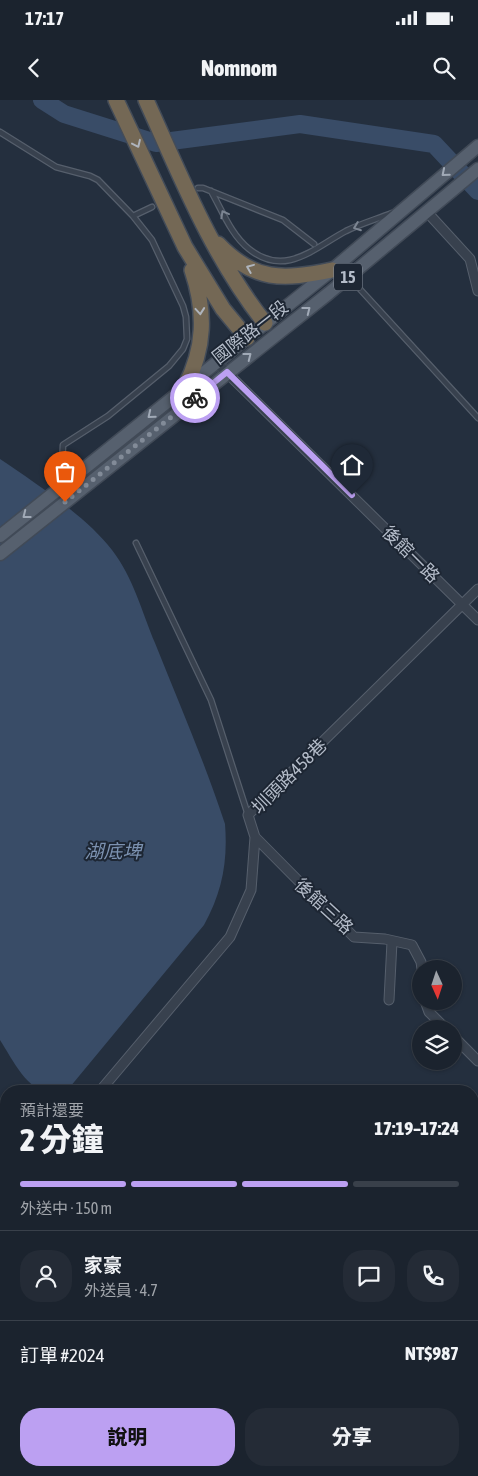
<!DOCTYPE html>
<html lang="zh-TW">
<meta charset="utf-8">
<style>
:root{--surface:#1b232e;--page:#242b36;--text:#f1f3f6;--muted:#a0a4aa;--line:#39404a;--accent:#bca0f2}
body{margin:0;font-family:"Asap Condensed","Noto Sans TC",sans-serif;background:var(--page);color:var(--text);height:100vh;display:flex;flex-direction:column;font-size:19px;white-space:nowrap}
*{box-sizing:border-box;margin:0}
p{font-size:16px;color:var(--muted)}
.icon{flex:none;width:28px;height:28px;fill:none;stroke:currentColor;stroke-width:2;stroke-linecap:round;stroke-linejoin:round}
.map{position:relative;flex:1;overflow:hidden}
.drawer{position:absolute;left:0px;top:985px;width:479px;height:391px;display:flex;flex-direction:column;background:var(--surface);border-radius:20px 20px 0 0;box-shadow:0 1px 4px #0004,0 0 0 1px var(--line)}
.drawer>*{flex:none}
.needle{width:32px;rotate:177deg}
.fabs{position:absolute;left:412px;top:860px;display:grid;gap:10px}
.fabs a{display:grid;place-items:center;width:50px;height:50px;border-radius:50%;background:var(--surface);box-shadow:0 1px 4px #0004,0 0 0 1px var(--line);font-size:25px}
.pin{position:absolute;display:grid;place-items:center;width:42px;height:42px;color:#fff;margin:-51px -21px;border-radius:50% 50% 50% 0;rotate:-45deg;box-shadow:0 0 5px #0007}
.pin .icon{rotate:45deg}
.courier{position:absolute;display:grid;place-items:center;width:50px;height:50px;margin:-25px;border:4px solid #bca0f2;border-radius:50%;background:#fff;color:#222;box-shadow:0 1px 6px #0007}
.head em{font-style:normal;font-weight:800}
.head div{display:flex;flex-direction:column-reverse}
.head{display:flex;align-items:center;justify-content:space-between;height:85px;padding:0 20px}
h1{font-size:32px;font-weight:800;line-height:38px}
.bar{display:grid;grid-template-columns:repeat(4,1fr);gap:8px 5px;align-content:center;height:60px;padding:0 20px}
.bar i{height:6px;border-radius:4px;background:var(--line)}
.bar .selected{background:var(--accent)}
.bar p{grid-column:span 4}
.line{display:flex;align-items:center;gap:12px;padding:0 20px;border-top:1px solid var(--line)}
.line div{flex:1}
.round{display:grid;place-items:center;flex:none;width:52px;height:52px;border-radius:20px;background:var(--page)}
.primary-button{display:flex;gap:10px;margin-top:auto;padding:10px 20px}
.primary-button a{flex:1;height:58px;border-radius:20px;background:var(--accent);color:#111;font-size:20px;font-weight:800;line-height:58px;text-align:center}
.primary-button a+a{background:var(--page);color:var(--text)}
.status{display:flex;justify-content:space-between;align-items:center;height:35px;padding:0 25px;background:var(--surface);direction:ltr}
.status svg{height:14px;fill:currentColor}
header{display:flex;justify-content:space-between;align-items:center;height:65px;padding:0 20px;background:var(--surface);font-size:22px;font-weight:800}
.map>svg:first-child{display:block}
.water{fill:#394c67}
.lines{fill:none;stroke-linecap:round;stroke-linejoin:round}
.stream{stroke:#394c67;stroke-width:3}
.river{stroke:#394c67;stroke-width:18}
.lane-casing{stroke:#565f6c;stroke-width:7}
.street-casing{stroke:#565f6c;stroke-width:11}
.secondary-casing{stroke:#565f6c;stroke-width:14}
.primary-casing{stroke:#414a57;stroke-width:15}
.highway-casing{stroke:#434c59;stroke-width:18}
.lane{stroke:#38414e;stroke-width:4.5}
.street{stroke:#38414e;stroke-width:9}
.secondary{stroke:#465061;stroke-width:11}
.primary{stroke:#56606e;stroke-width:12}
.highway{stroke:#746855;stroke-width:15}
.oneway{stroke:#aeb4bd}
.oneway2{stroke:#a1aab7}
.oneway3{stroke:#7c8592}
.done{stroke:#828b98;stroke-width:5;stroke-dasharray:0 9}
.route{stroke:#bca0f2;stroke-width:6}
.labels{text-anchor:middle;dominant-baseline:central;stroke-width:4;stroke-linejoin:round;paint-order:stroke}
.shield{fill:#1d2633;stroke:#878f9c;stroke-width:1}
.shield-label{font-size:16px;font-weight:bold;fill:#b4bcc9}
.street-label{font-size:18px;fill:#b4bcc9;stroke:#1d2633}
.water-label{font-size:19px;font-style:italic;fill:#7c92b1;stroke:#1d2633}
</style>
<div class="status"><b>17:17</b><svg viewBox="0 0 49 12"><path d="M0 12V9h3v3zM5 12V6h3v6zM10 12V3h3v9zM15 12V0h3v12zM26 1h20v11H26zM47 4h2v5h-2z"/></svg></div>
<header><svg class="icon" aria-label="back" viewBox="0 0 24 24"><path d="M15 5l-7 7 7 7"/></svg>Nomnom<svg class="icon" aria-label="search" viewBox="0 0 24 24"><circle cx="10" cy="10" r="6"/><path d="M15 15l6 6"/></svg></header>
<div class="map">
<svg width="478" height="1376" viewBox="0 0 478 1376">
<rect width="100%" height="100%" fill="#242f3e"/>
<path class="water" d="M0 359C34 382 87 417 112 450 133 477 142 512 155 543 179 603 205 663 225 724 228 762 222 792 204 825L70 987C35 1009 15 963 0 940Z"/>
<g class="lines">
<path class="stream" d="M0 1006 6 1016
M237 1370 241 1376"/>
<path class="river" d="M42 0 64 14 156 43 300 24 434 44 478 91"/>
<defs>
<path id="lane" d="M0 32 56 67 90 76 98 80 133 116 152 140 183 206 186 217 187 239 183 249 169 266 108 316 63 345 62 365 65 382
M198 88H203L283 120 314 144
M211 91C222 110 231 135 249 149 285 178 314 148 346 131 360 124 377 119 392 113
M133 116 152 107
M358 187 478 318
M136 443 211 600 248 715"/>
<path id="street" d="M427 112 470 159 478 191
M216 262 478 520
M255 737 354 837 385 839 412 845 421 862 422 869
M389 900 392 842
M425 901 429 912 446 929
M454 937 478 961
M100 991 230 837 251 790 255 737 248 715 478 489
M0 1058 6 1054
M446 1370 452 1376"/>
<path id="secondary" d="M0 1149 6 1160
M0 1319 6 1313
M141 1370 146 1376"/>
<path id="primary" d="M0 436 332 170 478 46
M0 454 329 193 478 69"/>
<path id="highway" d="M116 0 185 147 223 209 247 238
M146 0C181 77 212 156 265 223
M218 144C254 182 283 180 332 170
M185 287C205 248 206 212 192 170"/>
</defs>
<use href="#lane" class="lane-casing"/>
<use href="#street" class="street-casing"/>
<use href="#secondary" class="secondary-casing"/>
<use href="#primary" class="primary-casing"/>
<use href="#highway" class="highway-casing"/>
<use href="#lane" class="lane"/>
<use href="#street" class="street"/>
<use href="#secondary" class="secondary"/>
<use href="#primary" class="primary"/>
<use href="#highway" class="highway"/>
</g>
<defs><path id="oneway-chevron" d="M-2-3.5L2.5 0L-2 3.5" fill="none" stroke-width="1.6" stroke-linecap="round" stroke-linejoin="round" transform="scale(1.25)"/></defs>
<g class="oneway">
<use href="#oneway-chevron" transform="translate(137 44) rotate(65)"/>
<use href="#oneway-chevron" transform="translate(250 168) rotate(-158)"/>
<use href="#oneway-chevron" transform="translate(200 211) rotate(85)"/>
</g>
<g class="oneway2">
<use href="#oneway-chevron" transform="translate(445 73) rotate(140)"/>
<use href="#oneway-chevron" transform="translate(307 210) rotate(-38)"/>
<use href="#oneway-chevron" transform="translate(248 256) rotate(-38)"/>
<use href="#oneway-chevron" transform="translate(151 315) rotate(141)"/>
<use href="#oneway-chevron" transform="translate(26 415) rotate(142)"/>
</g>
<g class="oneway3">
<use href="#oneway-chevron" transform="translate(224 114) rotate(-119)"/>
<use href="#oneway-chevron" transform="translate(357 127) rotate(159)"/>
</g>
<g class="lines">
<path class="done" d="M65 402 195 298"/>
<path class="route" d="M195 298 227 272 352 395"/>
</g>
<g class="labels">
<rect class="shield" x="334" y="163.5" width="28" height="27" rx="4"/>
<g class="shield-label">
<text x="348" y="177">15</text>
</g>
<g class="street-label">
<text transform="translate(250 232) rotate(-38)">國際路一段</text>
<text transform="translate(411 454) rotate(45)">後館一路</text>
<text transform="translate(289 676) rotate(-45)">圳頭路458巷</text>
<text transform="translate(324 806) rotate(43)">後館三路</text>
</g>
<g class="water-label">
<text x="113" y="751">湖底埤</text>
</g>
</g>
</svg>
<div class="fabs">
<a><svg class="needle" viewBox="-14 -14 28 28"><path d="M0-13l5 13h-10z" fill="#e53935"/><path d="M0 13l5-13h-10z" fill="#a0a4aa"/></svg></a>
<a><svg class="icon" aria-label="layers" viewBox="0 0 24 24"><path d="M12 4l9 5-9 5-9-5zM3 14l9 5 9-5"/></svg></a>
</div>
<div class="pin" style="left:65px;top:402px;background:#ea580c"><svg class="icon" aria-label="bag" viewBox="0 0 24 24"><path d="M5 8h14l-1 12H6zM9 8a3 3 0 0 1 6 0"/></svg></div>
<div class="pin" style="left:352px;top:395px;background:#1f2937"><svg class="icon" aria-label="home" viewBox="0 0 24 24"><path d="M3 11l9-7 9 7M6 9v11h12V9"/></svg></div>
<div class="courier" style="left:195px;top:298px"><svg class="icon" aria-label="bike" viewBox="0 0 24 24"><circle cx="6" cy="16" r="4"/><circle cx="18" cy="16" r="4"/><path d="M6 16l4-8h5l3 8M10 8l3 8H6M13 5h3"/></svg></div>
<section class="drawer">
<div class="head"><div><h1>2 分鐘</h1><p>預計還要</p></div><em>17:19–17:24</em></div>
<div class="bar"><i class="selected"></i><i class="selected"></i><i class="selected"></i><i></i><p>外送中 · 150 m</p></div>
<div class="line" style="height:90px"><a class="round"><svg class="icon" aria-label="person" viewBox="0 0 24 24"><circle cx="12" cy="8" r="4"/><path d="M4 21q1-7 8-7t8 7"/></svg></a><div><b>家豪</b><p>外送員 · 4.7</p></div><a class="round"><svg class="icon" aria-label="chat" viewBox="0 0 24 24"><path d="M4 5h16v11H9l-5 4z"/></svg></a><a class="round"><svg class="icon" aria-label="phone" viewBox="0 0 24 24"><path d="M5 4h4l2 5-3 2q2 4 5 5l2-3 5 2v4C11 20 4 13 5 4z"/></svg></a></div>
<div class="line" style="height:65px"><div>訂單 #2024</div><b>NT$987</b></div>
<div class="primary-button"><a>說明</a><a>分享</a></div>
</section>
</div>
